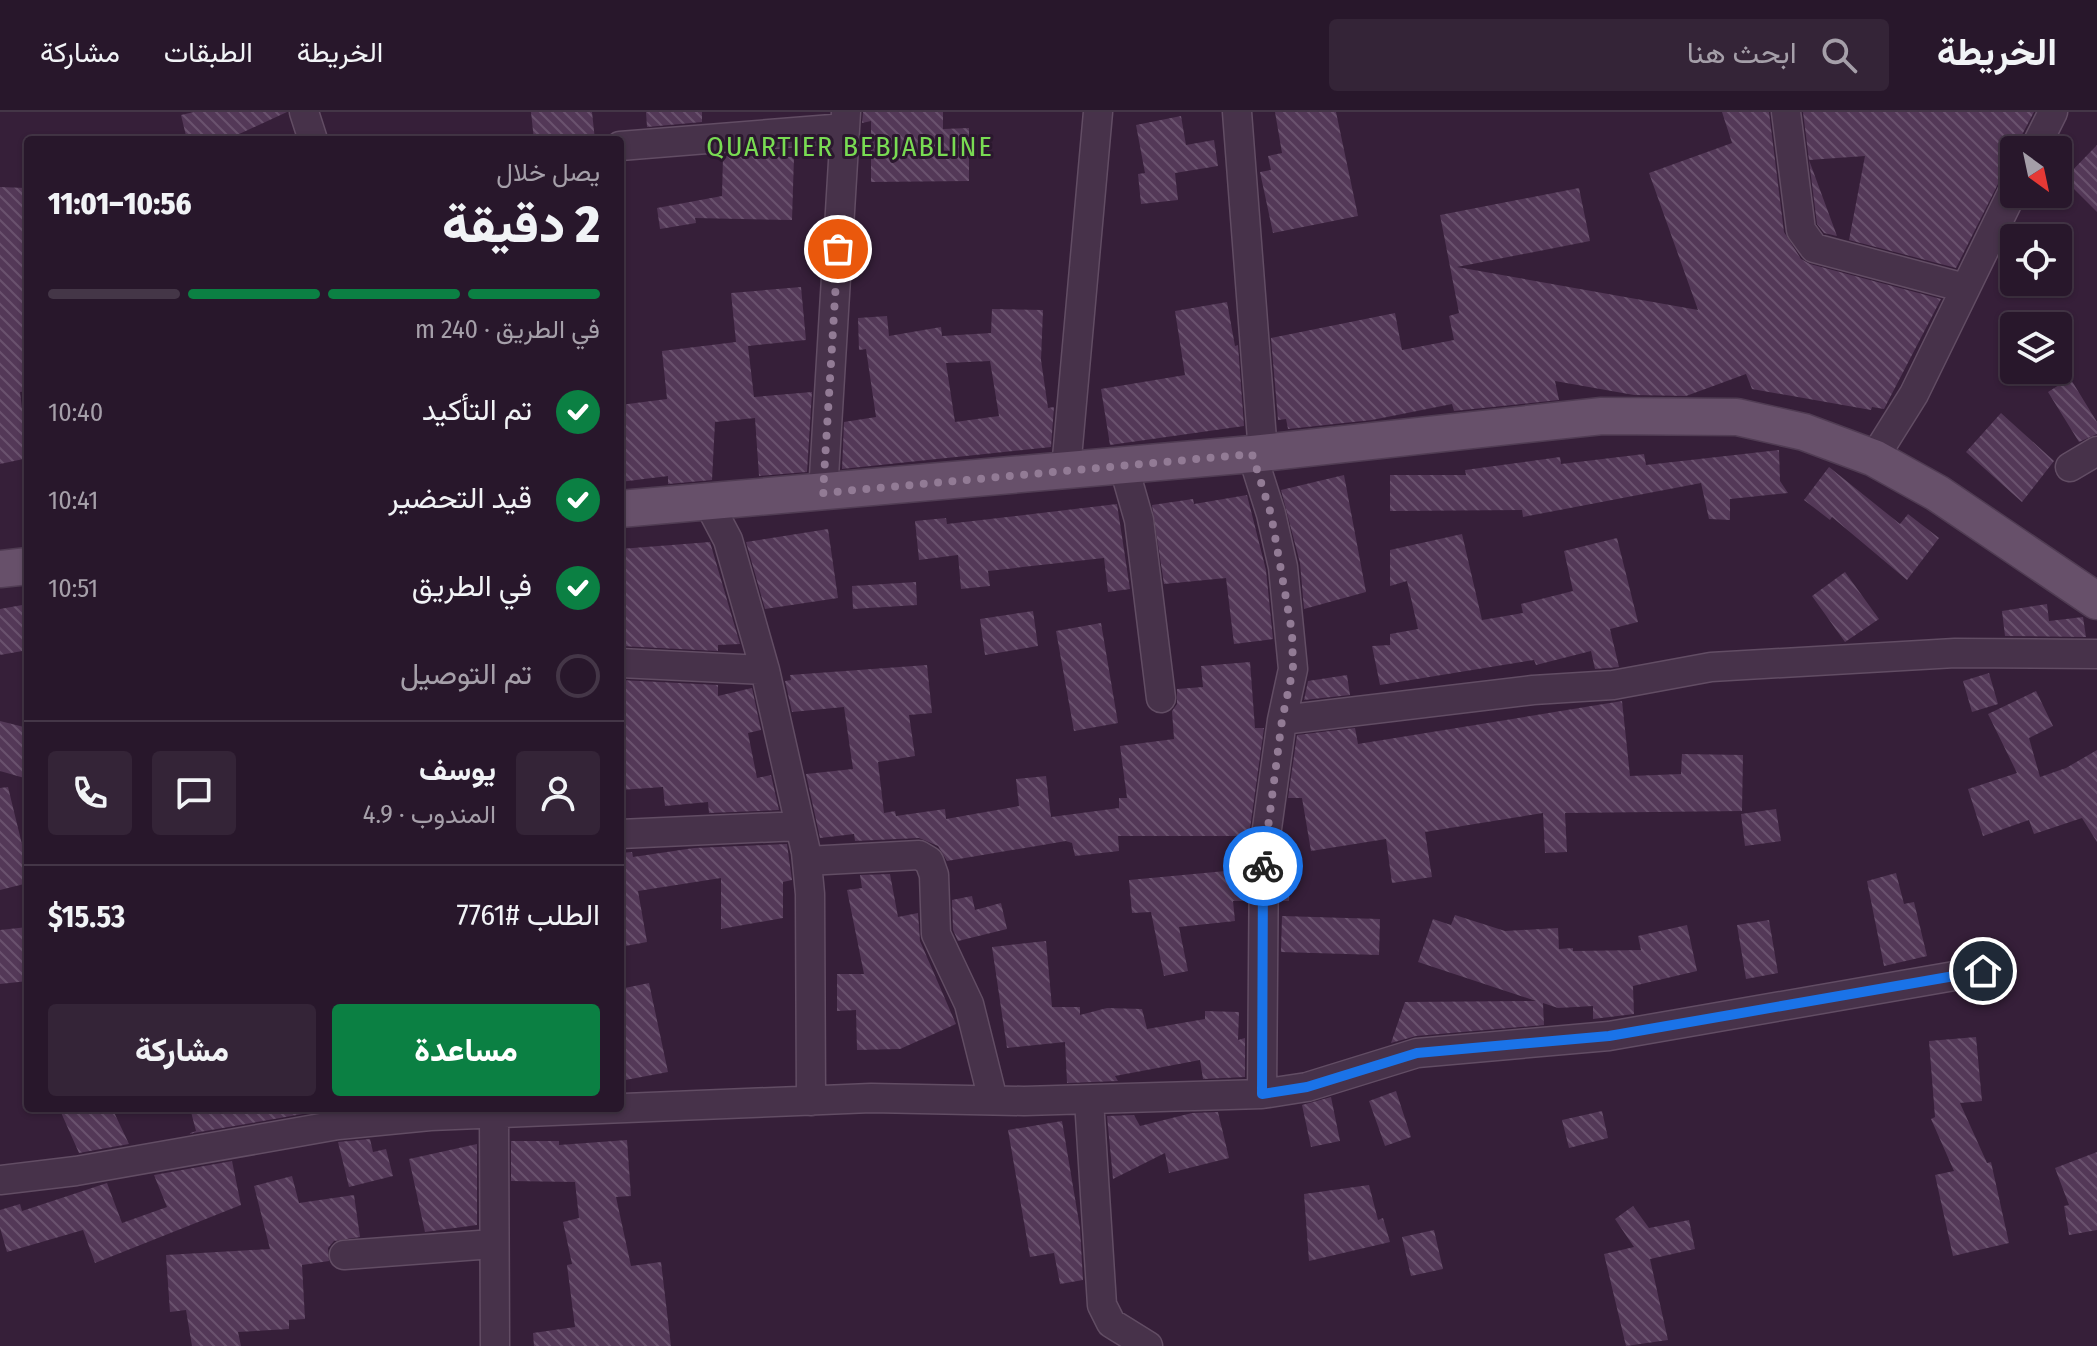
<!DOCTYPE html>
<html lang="ar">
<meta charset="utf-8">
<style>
:root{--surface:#28172b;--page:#342437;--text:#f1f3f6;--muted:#a59fa9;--line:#443647;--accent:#0b8043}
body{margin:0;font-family:"Fira Sans Condensed",Vazirmatn,sans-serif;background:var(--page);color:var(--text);direction:rtl;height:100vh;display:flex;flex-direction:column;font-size:30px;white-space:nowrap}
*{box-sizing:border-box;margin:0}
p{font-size:26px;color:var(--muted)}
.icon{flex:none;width:44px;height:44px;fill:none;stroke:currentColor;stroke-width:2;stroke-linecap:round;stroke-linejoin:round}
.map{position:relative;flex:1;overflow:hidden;direction:ltr}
.panel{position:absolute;left:24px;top:24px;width:600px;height:976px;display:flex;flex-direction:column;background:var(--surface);border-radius:8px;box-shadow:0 2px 6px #0004,0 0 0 2px var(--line);direction:rtl}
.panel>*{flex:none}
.needle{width:52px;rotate:147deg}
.buttons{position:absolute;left:2000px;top:24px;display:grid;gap:16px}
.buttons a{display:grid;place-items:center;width:72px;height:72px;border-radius:8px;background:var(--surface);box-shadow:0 2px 6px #0004,0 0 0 2px var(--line);font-size:40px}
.pin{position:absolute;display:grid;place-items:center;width:68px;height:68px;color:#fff;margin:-34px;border:4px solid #fff;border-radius:50%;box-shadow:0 2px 8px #0007}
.courier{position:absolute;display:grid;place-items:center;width:80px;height:80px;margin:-40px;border:6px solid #1a73e8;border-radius:50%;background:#fff;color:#222;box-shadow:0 2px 10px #0007}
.headline em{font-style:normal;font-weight:800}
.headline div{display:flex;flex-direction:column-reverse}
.headline{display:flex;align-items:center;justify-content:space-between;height:136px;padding:0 24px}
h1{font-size:52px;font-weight:800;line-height:60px}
.bar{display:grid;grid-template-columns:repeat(4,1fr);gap:12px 8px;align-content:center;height:96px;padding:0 24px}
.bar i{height:10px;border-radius:6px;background:var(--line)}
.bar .selected{background:var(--accent)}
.bar p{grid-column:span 4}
.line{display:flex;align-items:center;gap:20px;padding:0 24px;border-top:2px solid var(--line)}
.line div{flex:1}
.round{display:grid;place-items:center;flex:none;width:84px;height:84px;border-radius:8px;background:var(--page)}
ol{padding:0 24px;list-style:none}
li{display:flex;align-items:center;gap:24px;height:88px}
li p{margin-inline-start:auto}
li .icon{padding:8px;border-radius:50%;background:var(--accent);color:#fff;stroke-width:4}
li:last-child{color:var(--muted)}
li i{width:44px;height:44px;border:4px solid var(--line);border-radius:50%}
.action{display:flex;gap:16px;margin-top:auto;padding:16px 24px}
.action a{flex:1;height:92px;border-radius:8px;background:var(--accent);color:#fff;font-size:32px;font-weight:800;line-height:92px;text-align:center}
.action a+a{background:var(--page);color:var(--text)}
header{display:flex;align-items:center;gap:48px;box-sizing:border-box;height:112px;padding:0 40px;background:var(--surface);border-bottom:2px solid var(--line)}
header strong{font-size:38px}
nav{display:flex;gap:44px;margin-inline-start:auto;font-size:28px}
.search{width:560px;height:72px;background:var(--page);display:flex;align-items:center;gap:20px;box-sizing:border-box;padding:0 28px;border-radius:8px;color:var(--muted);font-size:30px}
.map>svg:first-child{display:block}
.building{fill:url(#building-back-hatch);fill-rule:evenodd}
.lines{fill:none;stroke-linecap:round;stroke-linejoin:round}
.minor-casing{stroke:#624d64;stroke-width:31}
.major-casing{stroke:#503c53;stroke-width:39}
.minor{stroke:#47324a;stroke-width:28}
.major{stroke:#67506a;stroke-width:36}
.done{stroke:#927b95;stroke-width:8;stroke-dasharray:0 14.4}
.route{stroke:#1a73e8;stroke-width:10}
.labels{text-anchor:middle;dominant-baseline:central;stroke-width:6;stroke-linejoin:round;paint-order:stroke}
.neighbourhood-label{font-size:28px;letter-spacing:2px;fill:#79db53;stroke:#2b182e}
</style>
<header>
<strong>الخريطة</strong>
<div class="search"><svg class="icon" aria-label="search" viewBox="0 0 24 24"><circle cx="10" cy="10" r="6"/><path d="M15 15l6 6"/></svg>ابحث هنا</div>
<nav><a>الخريطة</a><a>الطبقات</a><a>مشاركة</a></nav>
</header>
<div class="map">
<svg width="2097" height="1234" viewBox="0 0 2097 1234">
<defs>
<pattern id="building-back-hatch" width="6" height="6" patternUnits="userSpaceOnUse" patternTransform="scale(2)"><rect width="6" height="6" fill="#533857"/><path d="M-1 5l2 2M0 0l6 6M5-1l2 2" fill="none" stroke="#6a526e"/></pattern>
</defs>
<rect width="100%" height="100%" fill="#361f39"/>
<path class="building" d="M194 0H287L226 28H187L181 3Z
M531 0H592L595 28H534Z
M646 0H702V10L647 15Z
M863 0H943V17L969 16V69L871 70V9L862 11Z
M1275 0H1336L1358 104 1273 121 1260 60 1271 58 1268 44 1282 41Z
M1722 0H1769L1784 120 1801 147 1810 152 1941 187 1884 297 1872 295 1871 298 1752 277 1746 262 1686 284 1634 283 1555 269 1559 288 1454 299 1452 292 1372 308 1288 317 1286 307 1278 308 1271 226 1395 201 1402 238 1454 228 1449 204 1459 201 1440 103 1579 76 1590 129 1457 155 1698 198 1649 61 1732 31Z
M1803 0H2034L2014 38V60L1999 70 1956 156 1849 128 1865 44 1809 48 1837 124 1824 121 1817 112Z
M1181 4 1186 33 1214 28 1218 54 1175 61 1178 88 1141 92 1138 62 1145 61 1136 13Z
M2097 33V100L2064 67Z
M723 44 794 45 792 108 695 106 696 111 660 117 657 96 722 84Z
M0 75 26 76 28 86V279L20 280 28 346 0 352Z
M801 175 806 228 748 234 754 285 812 280 807 360 759 364 755 306 715 310 712 368 668 372V364L620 370V293L667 287 662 239 736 230 731 181Z
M1227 190 1235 234 1238 233 1244 314 1110 333 1101 277 1185 263 1175 199Z
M992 197 1043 198 1041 248 1048 296 1054 295 1051 335 842 357 844 310 876 305 866 237 859 238 858 206 887 204 889 224 941 215 942 224 991 221ZM990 249 999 304 955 310 946 251Z
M2070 266 2097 310V322L2079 330 2048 280Z
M2001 301 2054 349 2022 390 1966 340Z
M1779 338 1780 369 1788 381 1730 387V408L1709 407 1701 371 1523 405 1522 398 1390 399V363H1466L1465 358 1560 345 1561 352 1644 342 1646 353Z
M1829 355 1900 412 1908 402 1939 426 1907 468 1832 405 1830 408 1804 388Z
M1344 363 1366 480 1304 497 1300 451 1281 378Z
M1247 383 1266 458 1273 527 1234 532 1226 466 1164 472 1152 393 1193 387 1194 392Z
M1117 392 1130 477 1108 480 1104 446 988 459 990 474 961 477 958 443 919 448 915 409 946 406 947 412Z
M828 417 838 486 765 497 746 430Z
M1462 422 1482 508 1523 501 1521 492 1573 479 1564 439 1617 426 1638 510 1610 517 1619 555 1595 557 1591 539 1536 553 1534 548 1380 573 1372 534 1390 533V522L1418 517 1407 469 1390 474V438Z
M710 430 740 532 718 533V539L620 534V437Z
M1845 460 1879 507 1845 530 1812 484Z
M916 470 917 493 853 497 852 474Z
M28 492V538L0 543V497Z
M2047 492 2049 509 2083 505 2086 525 2005 524 2002 499Z
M1033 499 1038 534 985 543 980 507Z
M1101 511 1118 611 1074 619 1056 519Z
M1250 550 1255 616H1264L1249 724H1118L1119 739 1075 744 1072 731 1066 729 947 749 938 734 919 726 855 729 854 722 820 726 806 662 853 657 844 595 792 600 785 569 791 568 790 563 927 553 932 601 909 603 915 644 878 650 884 701 895 699 896 704 945 697 946 707 1019 694 1016 667 1046 664 1051 705 1119 696V686H1127L1120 634 1174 627 1172 599 1177 592V577L1203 575 1201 554Z
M1989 561 1998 592 1972 600 1963 569Z
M1347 563 1350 583 1304 588 1308 569Z
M620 568 718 573V584L752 576 761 618 748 621 757 666 771 663 779 698 709 701 708 690 665 694 663 675 620 678Z
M2036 579 2053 614 2029 626 2040 665 2066 656 2097 638V730L2082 706 2034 722 2029 708 1983 724 1968 677 2017 661 1988 602Z
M1622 589 1630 664 1681 662 1682 642 1743 643 1742 699 1565 701 1567 740 1545 741 1543 701 1425 720 1432 765 1392 771 1386 727 1311 739 1302 686H1288L1297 623 1355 616 1358 632Z
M0 609 28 616V667L0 659Z
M8 675 28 757V771L0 778V676Z
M1776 697 1781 729 1745 734 1741 702Z
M787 732 792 768 783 770V806L721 817V766L638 779 647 830 620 835V741L632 740 633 745 694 736Z
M1247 757V789H1233L1235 809 1179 815 1188 859 1164 864 1151 800 1132 801 1129 768Z
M1896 761 1904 792 1914 790 1927 844 1884 854 1867 769Z
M890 762 898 805 918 801 920 829 956 912 900 937 857 938 856 898 837 899V862H864L847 778 862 776 860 763Z
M1281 762H1290L1289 789H1281Z
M972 784 975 798 1001 791 1007 817 958 829 953 818 952 788Z
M1455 803 1505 819 1558 816 1559 837 1573 836V839L1641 838 1638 824 1687 813 1697 859 1633 874 1634 902 1593 907V894L1558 896 1543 891 1544 913 1416 924 1391 931 1405 890 1536 889 1418 850 1433 807 1451 813Z
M1282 804 1380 807 1379 843 1281 840Z
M1769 808 1778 861 1746 867 1737 813Z
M28 815V869L0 872V818Z
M1046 829 1052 895H1080V903L1107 896 1142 897 1147 917 1205 907V899L1239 900 1238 928 1245 926V965L1203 967 1200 948 1115 964 1118 969 1067 971 1065 930 1007 936 992 835Z
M649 871 668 960 620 969V877Z
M1976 925 1982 989 1960 991 1987 1051 1991 1050 2009 1131 1953 1144 1935 1063 1954 1059 1931 1007 1935 1005 1929 929Z
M1396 979 1411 1025 1385 1034 1369 989Z
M1331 985 1340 1029 1311 1035 1302 993Z
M59 996H112L129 1032 79 1041Z
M190 996H337L188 1022 196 1019Z
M1602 999 1608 1026 1569 1036 1562 1008Z
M1218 1000 1229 1046 1169 1061 1165 1041 1113 1067 1107 1004 1134 1003 1140 1014 1192 1001Z
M1062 1009 1080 1116 1083 1168 1060 1172 1054 1141 1030 1145 1008 1018Z
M370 1027 373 1040 386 1037 393 1064 349 1075 338 1030Z
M627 1028 631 1084 616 1085 631 1154 661 1150 671 1234H534L533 1221 575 1215 567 1153 572 1152 563 1110 579 1106 575 1070 511 1069V1029H559V1033Z
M477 1032V1113L425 1120 409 1047Z
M2097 1040V1118L2069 1123 2064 1094 2069 1093 2055 1056Z
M232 1049 241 1093 95 1151 83 1118 7 1140 0 1116V1098L20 1092 22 1099 107 1071 122 1111 167 1095 154 1063Z
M292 1064 299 1091 354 1083 360 1125 334 1129 328 1136 329 1149 302 1153 305 1207 289 1208V1217L238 1220 241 1234H192L186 1198 170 1200 166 1143 270 1137 254 1074Z
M1369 1073 1378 1108 1383 1106 1390 1130 1309 1149 1304 1082Z
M1633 1094 1649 1116 1689 1108 1695 1137 1650 1147 1668 1228 1626 1234 1604 1142 1634 1135 1615 1107Z
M1434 1118 1443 1157 1411 1164 1402 1125Z"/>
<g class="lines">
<defs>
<path id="minor" d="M304 0 313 28
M1237 0 1263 341
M1786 0 1801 118 1814 136 1965 176
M620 34 845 16
M2034 38 2053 0
M1252 342 1271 402 1283 455 1293 557 1282 608 1264 738 1262 982
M1874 346 1914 282 2014 77
M1123 352 1139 408 1161 586
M2070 355 2097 339
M1066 357 1098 0
M823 381 846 0
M708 390 728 428 765 558 806 740 810 782 811 989
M620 551 765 558
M1282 608 1533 578 1613 573 1711 555 1955 541 2097 542
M620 722 800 714
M807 749 919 743 929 749 934 763 936 822 969 892 993 988
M1089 988 1102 1193 1111 1211 1148 1234
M494 1002 495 1234
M0 1068 76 1059 338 1013 430 1004 871 986 1024 989 1262 982 1307 975 1417 941 1609 924 1983 859
M344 1143 493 1132"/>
<path id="major" d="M620 397 1252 342 1602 304 1737 305 1804 320 1874 346 1937 381 2097 489
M0 457 28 454"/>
</defs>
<use href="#minor" class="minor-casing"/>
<use href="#major" class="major-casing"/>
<use href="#minor" class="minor"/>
<use href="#major" class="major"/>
</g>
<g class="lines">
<path class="done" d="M838 137 823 381 1252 342 1271 402 1292 520 1293 557 1282 608 1263 754"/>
<path class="route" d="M1263 754 1262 982 1307 975 1417 941 1609 924 1983 859"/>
</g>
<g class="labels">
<g class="neighbourhood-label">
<text x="850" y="34">QUARTIER BEBJABLINE</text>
</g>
</g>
</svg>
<div class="buttons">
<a><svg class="needle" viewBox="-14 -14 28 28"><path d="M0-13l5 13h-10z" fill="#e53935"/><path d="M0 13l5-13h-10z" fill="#a59fa9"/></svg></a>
<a><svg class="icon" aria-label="locate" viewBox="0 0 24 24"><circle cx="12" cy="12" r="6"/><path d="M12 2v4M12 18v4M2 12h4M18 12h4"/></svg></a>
<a><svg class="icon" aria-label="layers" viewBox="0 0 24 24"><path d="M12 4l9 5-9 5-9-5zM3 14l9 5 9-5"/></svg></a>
</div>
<div class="pin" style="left:838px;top:137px;background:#ea580c"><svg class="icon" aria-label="bag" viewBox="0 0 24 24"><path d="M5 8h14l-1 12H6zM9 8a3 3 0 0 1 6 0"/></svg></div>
<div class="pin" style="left:1983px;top:859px;background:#1f2937"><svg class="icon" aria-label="home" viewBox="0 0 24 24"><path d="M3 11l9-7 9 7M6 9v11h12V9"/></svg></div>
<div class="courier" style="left:1263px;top:754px"><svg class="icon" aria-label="bike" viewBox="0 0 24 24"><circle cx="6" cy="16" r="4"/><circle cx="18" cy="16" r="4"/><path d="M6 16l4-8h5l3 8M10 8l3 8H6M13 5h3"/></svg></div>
<section class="panel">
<div class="headline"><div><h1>2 دقيقة</h1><p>يصل خلال</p></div><em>10:56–11:01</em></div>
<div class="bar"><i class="selected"></i><i class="selected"></i><i class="selected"></i><i></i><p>في الطريق · 240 m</p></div>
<ol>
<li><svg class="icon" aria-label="check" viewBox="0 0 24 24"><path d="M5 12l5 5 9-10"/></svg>تم التأكيد<p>10:40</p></li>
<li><svg class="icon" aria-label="check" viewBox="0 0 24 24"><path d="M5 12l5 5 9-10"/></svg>قيد التحضير<p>10:41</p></li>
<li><svg class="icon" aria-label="check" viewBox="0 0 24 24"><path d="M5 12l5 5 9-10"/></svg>في الطريق<p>10:51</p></li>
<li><i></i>تم التوصيل</li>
</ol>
<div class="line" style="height:144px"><a class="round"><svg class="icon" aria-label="person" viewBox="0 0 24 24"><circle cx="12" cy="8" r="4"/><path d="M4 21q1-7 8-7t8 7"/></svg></a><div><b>يوسف</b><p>المندوب · 4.9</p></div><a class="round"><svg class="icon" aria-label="chat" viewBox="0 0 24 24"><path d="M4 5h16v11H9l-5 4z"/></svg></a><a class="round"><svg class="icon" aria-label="phone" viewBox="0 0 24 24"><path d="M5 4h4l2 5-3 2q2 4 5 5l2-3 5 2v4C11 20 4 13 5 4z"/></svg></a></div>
<div class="line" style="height:104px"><div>الطلب #7761</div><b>$15.53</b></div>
<div class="action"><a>مساعدة</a><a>مشاركة</a></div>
</section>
</div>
